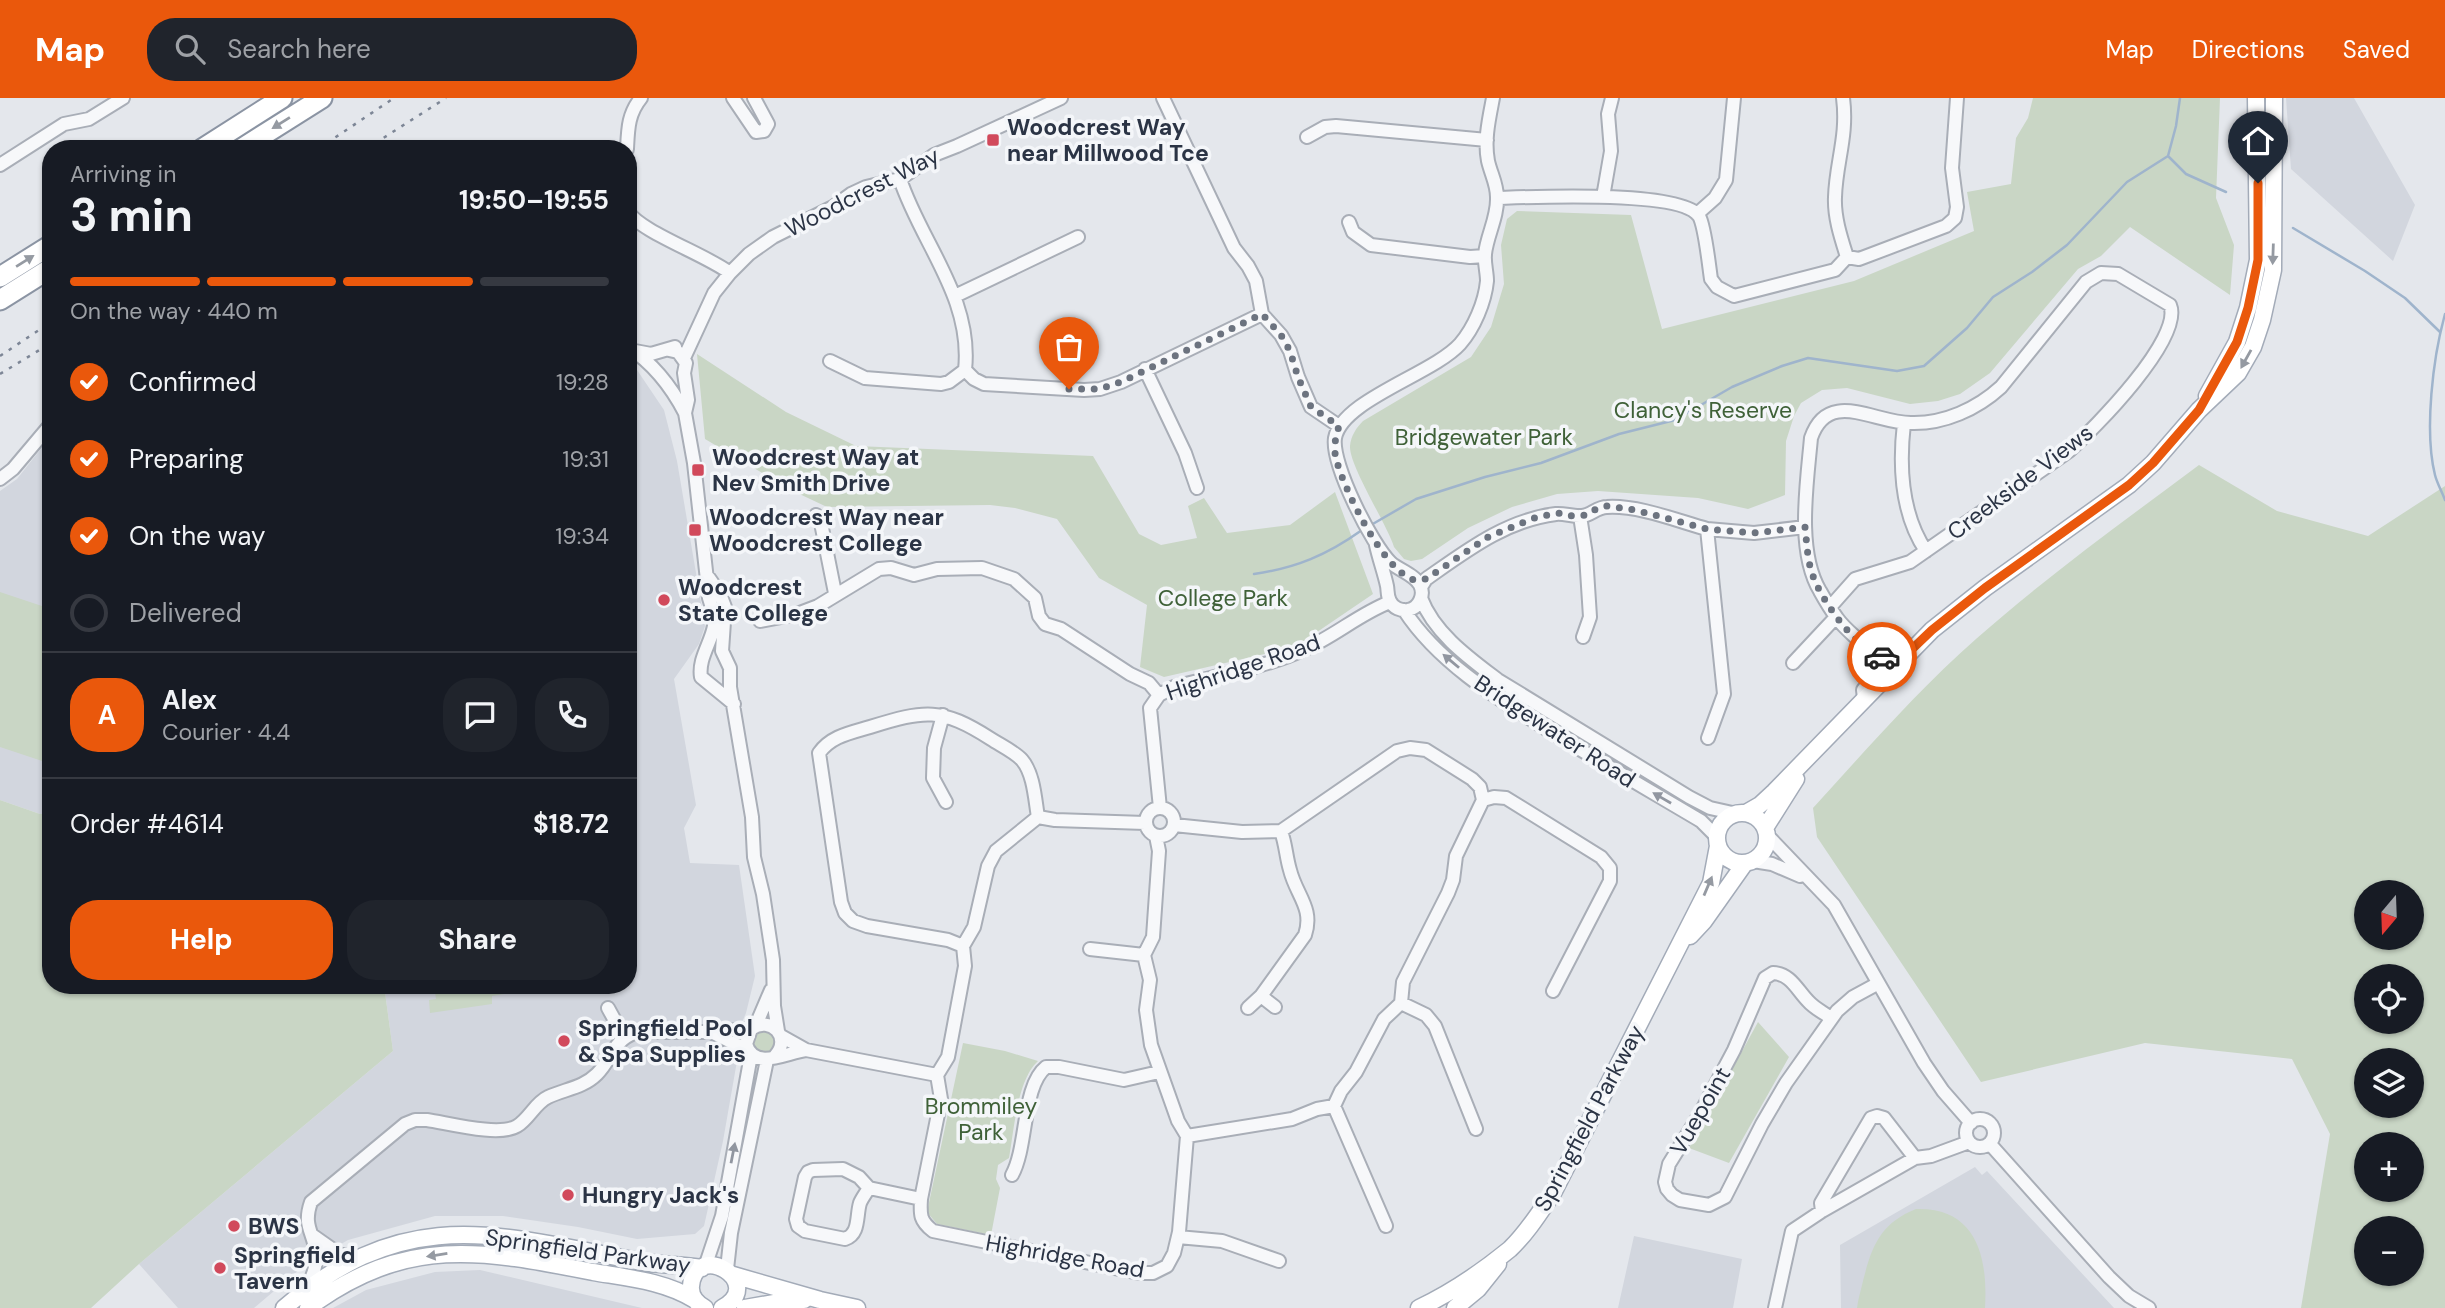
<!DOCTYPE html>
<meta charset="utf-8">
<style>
:root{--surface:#171b24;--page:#20242c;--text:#f1f3f6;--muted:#9ea1a6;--line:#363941;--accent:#ea580c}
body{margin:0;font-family:"DM Sans",sans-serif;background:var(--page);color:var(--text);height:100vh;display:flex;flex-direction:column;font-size:26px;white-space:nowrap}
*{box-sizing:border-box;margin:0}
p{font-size:23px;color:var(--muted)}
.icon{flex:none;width:38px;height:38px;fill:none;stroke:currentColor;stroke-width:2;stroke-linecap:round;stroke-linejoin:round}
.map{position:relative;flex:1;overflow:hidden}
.drawer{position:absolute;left:42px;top:42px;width:595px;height:854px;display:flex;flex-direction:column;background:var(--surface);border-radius:28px;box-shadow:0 2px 5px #0004}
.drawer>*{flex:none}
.needle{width:46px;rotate:199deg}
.buttons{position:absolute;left:2354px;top:782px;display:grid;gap:14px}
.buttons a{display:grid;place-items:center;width:70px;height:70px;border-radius:50%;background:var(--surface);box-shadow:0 2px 5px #0004;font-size:35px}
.pin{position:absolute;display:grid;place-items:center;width:60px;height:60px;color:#fff;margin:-72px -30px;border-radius:50% 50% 50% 0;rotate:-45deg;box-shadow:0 0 7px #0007}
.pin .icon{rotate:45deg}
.courier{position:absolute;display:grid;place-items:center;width:70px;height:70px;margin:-35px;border:5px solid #ea580c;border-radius:50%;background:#fff;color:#222;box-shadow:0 2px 9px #0007}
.summary em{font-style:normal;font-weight:700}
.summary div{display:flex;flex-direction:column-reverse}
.summary{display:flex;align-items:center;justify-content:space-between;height:119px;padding:0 28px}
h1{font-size:46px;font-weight:700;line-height:52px}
.bar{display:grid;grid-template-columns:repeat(4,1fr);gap:10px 7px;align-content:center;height:84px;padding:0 28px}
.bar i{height:9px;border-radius:5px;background:var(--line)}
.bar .current{background:var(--accent)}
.bar p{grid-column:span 4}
.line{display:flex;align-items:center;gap:18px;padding:0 28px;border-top:2px solid var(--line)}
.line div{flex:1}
.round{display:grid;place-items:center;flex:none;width:74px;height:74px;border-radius:28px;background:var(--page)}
ol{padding:0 28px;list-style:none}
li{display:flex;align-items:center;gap:21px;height:77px}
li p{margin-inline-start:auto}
li .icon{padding:7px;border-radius:50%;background:var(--accent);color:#fff;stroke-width:4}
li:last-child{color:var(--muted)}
li i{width:38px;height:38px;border:4px solid var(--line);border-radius:50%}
.action{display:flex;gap:14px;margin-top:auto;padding:14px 28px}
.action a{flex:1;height:80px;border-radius:28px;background:var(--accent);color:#fff;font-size:28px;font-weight:700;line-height:80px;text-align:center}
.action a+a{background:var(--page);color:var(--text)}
header{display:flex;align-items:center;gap:42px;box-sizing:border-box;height:98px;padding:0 35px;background:var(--accent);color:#fff}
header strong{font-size:33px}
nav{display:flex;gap:38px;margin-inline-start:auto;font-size:24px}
.search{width:490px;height:63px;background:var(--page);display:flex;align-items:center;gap:18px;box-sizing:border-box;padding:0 24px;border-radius:28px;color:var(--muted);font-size:26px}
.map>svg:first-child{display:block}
.built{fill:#d2d6de}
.green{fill:#c9d6c5;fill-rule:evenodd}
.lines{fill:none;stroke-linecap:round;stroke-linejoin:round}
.stream{stroke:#9fb4cc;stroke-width:2.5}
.minor-casing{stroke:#a9aeb7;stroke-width:16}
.major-casing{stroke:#a3abb8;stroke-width:19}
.highway-casing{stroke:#8b94a3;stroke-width:23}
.minor{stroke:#f7f8fa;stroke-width:12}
.major{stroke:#fff;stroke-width:16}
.highway{stroke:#fff;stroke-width:19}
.rail{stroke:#7d8696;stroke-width:2.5;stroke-dasharray:3.5 7;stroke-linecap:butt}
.oneway{fill:#959aa2}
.oneway2{fill:#9196a0}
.done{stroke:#6c737f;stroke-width:7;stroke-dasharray:0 12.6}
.route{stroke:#ea580c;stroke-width:9}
.poi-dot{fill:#d1495b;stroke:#f4f6f9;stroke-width:2.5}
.labels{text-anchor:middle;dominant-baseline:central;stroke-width:7;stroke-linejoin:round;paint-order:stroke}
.poi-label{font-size:23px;font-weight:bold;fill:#2b3445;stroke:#f4f6f9;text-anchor:start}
.street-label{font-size:23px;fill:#2b3445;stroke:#f4f6f9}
.park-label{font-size:23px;fill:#3f6138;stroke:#f4f6f9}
</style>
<header>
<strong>Map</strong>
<div class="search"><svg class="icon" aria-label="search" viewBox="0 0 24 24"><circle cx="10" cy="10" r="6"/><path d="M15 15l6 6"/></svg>Search here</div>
<nav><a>Map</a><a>Directions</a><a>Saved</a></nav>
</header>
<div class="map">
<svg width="2445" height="1210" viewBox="0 0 2445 1210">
<rect width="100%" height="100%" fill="#e4e7ec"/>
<path class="built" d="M2286 0H2354L2415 107 2393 163 2291 71Z
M628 263 633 266 664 312 677 363 705 528 699 546 674 581 696 707 684 730 690 765 739 767 755 878 746 915 731 950 737 963 723 1043 704 1128 695 1136 637 1141 578 1129 503 1118H435L348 1142 306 1166 254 1210H178L139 1166 393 953 384 887H628Z
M51 338V716H40L0 702V393L17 381Z
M1975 1069 1982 1077 1987 1073 2114 1210H1841L1840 1147Z
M1634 1138 1742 1161 1733 1210H1618Z
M480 1172 642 1210H333L366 1192 435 1174Z"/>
<path class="green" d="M2033 0H2220L2216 100 2234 147 2230 197 2130 129 2101 158 2078 171 1990 275 1960 296 1938 303 1910 306 1847 290 1822 292 1801 305 1794 318 1786 343 1785 397 1748 411 1698 400 1598 393 1557 396 1512 409 1468 430 1422 461 1411 463 1404 461 1394 449C1387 426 1349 368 1350 348 1351 338 1356 330 1363 323L1471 259 1491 229 1504 186 1501 147 1507 121 1517 113 1631 117 1662 231 1854 183 1974 133 1967 94 2011 86 2016 40 2028 20Z
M697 256 786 314 856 348 1093 358 1139 436 1161 447 1197 440 1188 408 1204 400 1227 435 1290 427 1335 394 1373 496 1295 549 1164 579 1140 569 1147 507 1099 480 1057 421 1015 410 990 407 827 409 791 392 705 341Z
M2199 367 2277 413 2368 438 2445 388V1210H2301L2330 1036 2292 961 2145 945 1981 984 1817 739 1813 710C1866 652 1917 593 1976 541 2046 479 2124 423 2199 367ZM2412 794V840H2366V794ZM2412 878V924H2366V878ZM2412 962V1008H2366V962ZM2412 1046V1092H2366V1046ZM2412 1130V1176H2366V1130Z
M0 494 51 511V666L0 649Z
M0 702 40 716H51V887H384L393 953 139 1166 91 1210H0Z
M434 887H510L504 896 492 898V906L430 915 429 902 436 901Z
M1758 924 1789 959 1729 1065 1689 1050Z
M760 931 772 934 777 945 769 956 753 952 751 939Z
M963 945 1005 953 1038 963C1017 982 1014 1033 1009 1060L998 1067 996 1081 1000 1090 991 1137 937 1126 927 1114Z
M1916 1111C1977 1109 1988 1160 1985 1210H1857C1858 1201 1861 1192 1863 1183 1872 1147 1881 1125 1916 1111Z"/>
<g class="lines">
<path class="stream" d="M2180 0 2176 28 2168 58 2186 76 2226 94
M2293 130 2365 173 2405 200 2440 234
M2445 216C2433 259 2424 333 2435 377 2437 385 2442 394 2445 402
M1371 427 1416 401 1485 379 1541 365 1619 336 1675 322 1732 289 1782 268 1808 260 1897 273 1924 268 1967 230 1993 199 2032 174 2067 147 2127 84 2168 58
M1254 476C1296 470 1327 457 1362 432"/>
<defs>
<path id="minor" d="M733 0 756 34 764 33 768 26 754 0
M1163 0 1234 150 1248 168 1256 183 1262 216 1281 237 1290 253 1298 279 1311 309 1339 328
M1307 39 1325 29 1336 28 1487 42
M627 51C628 31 628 16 641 0
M0 67 64 26 89 21 123 0
M900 81C921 145 973 200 965 272L974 281 984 286 1084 292 1100 291 1121 284 1262 216
M1603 99 1611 53 1608 16 1612 0
M1497 100C1531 99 1681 92 1699 118 1705 128 1709 168 1711 181L1717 189 1734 198 1835 172 1847 159C1841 140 1834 119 1835 99 1836 64 1848 38 1843 0
M628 113C638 133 707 157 730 175
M1697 116 1715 100 1726 82 1734 0
M1349 124 1353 134 1371 147 1470 159 1485 158
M1847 159 1859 161 1946 128 1955 120 1957 109 1952 70 1957 0
M955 198 1078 139
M628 249C654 266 671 288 685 315
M669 252 678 254 686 265 684 275 688 302 685 315 694 365 709 500C712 509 715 519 714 528 711 545 698 561 701 579L734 606
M635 253 651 256 675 249
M684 260 714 195 730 175 749 156 773 139 833 109 851 96 866 89 900 81 934 57 957 48 1061 0
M830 263 865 280 941 286 949 284 965 272
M1145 271 1185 355 1197 390
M1904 325C1899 368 1901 416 1926 453
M0 381 13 371 51 326
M816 417 821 425 835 495
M1580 418 1586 457 1590 519 1583 539
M1707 431 1754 435 1805 429
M1376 447C1379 461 1384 474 1387 488 1388 493 1387 498 1390 503 1393 510 1401 513 1408 512 1419 510 1425 497 1420 487 1415 477 1399 472 1391 465 1372 447 1331 366 1335 340 1342 302 1433 276 1460 246 1474 230 1485 204 1487 183 1487 174 1484 165 1485 156 1487 137 1498 119 1497 99 1497 86 1491 76 1488 63 1484 42 1489 21 1493 0
M709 480 720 496 725 509 722 553 730 570V589L752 719 754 759 763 796 773 862 774 908 778 933
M1421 489 1426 481C1466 453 1506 422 1556 416 1564 415 1573 419 1582 418 1591 417 1597 409 1607 409 1638 407 1678 423 1707 431L1724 596 1708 640
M1421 500C1434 535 1469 560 1498 582L1689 699 1710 710 1737 716
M1831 508 1855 481 1910 464 2069 353C2094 331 2184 240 2170 207L2118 176 2101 175 2086 184 2001 289C1977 311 1944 326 1911 325 1874 325 1828 290 1811 340 1807 385 1796 453 1820 493 1825 502 1831 512 1837 520 1851 540 1875 548 1877 574L1863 592 1864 600
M1404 512C1439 566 1500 602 1553 635 1602 665 1652 694 1701 723L1717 739
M760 523 797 516 818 508 879 471 891 470 914 477 937 471 982 470 1014 481 1035 500 1039 518 1045 526 1061 531 1130 576 1149 585 1159 597
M1873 555 1890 561 1909 554
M1793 565 1836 519
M943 617 934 650 933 680 946 704
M1483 702 1494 699 1506 700 1601 759 1610 770V783L1553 893
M1146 724a14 14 0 1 1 28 0a14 14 0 1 1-28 0Z
M1160 710 1150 610 1159 597 1174 589C1215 578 1267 569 1305 551 1335 538 1359 516 1390 504
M1174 727 1242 734 1281 733 1397 653 1410 650 1426 652 1472 681 1480 689 1483 702 1456 758 1453 782 1448 795 1403 884 1401 905 1384 921 1356 974 1341 993 1334 1008 1317 1011 1292 1021 1187 1038
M1768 738 1834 807 1924 965 1943 993 1971 1025
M1753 763 1772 766 1800 778
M963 848 948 842 867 828 853 823 845 815 841 804 819 655C831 638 850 635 870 629 925 612 941 609 991 641 1000 647 1015 654 1022 662 1034 676 1035 702 1038 719
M1090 851 1144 857
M1261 898 1305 837C1314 810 1296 797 1290 772 1286 759 1286 747 1281 733
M1401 905 1426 917 1435 928 1476 1031
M608 910 624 939
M1248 910 1261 898 1275 909
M1831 920C1824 915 1814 910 1808 903 1797 892 1791 876 1773 875L1765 880 1734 952 1700 1016 1669 1066 1665 1084 1667 1091 1672 1097 1680 1102 1709 1107 1725 1099 1762 1026 1786 985 1837 913 1853 899 1877 886
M756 927 771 892
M713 935 747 952
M781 938 806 952 937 977
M775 958C792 940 771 917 751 931L746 946C754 973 785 955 806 952
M937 977 941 1001 921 1101C920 1117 920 1123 933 1133L1139 1175H1153L1167 1168 1174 1155 1179 1134 1187 1038 1178 1023 1151 947 1146 912 1150 882 1144 857 1153 839 1159 753 1156 738
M937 977 948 959 965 868 963 848 974 829 988 768 996 753 1038 719 1055 722 1145 725
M1334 1008 1386 1128
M1966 1035a14 14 0 1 1 28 0a14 14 0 1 1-28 0Z
M1990 1046 2109 1179 2129 1198 2149 1210
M1012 1077C1028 1048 1022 988 1046 969H1059L1124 982 1159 974
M869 1090C866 1095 862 1100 860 1105 856 1118 860 1136 845 1141L805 1133 798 1128 796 1121 805 1079 808 1074 813 1072 843 1071 859 1079 869 1090 921 1101
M1822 1113 1821 1105 1871 1020 1877 1018 1884 1020 1915 1060
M312 1137 339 1156 358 1160
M1178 1139 1222 1143 1279 1163
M705 1169 722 1118 751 957
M727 1171 731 1135 767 962
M307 1190C312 1180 317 1169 316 1158 315 1134 302 1130 311 1104L405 1026 415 1022H427C448 1025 499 1039 517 1028 529 1021 535 1005 548 999 565 991 583 990 597 976 613 960 611 944 636 934H712L751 931
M1775 1210 1792 1133 1822 1113 1915 1060 1931 1058 1969 1044"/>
<path id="major" d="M2207 298 2237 244 2248 210 2258 162 2256 0
M1717 740a25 25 0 1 1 50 0a25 25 0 1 1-50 0Z
M1746 715 1760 707 1774 694 1932 532 1985 490 2129 387 2153 365 2199 312 2238 275 2253 249 2262 222 2273 172 2274 0
M1765 730 1796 681
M1690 838 1704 823 1745 765
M733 1177 820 1202 857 1210
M284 1210C408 1104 498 1137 643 1164 663 1167 682 1167 702 1170
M308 1210C406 1137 482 1152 593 1174 628 1180 664 1183 695 1202
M705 1210C696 1205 690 1198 691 1188 695 1141 768 1185 722 1210
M745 1210 791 1202H804
M1419 1210C1451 1195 1483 1173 1510 1151 1527 1135 1540 1114 1553 1095L1711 785 1718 748
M1455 1210 1478 1191 1498 1166"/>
<path id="highway" d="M202 51 282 0
M241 51 322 0
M0 179 51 147
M0 202 51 170"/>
</defs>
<use href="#minor" class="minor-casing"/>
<use href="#major" class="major-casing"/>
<use href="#highway" class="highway-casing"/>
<use href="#minor" class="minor"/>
<use href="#major" class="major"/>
<use href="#highway" class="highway"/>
<path class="rail" d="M318 51 394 0
M366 51 446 0
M0 258 51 224
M0 276 51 245"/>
</g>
<defs><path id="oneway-solid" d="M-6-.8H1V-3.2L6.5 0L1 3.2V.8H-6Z" transform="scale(1.75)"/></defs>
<g class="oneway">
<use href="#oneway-solid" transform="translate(281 25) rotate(148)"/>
<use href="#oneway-solid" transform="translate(2273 156) rotate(92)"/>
<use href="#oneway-solid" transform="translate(25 163) rotate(-32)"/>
<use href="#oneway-solid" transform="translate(2246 261) rotate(119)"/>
<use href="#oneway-solid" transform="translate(1708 788) rotate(-67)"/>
<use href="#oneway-solid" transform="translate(437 1157) rotate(171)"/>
</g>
<g class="oneway2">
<use href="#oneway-solid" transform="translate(1451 563) rotate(-140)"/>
<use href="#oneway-solid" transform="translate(1662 700) rotate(-150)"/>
<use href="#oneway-solid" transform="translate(733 1055) rotate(-79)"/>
</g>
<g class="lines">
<path class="done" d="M1069 291H1100L1121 284 1262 216 1281 237 1290 253 1298 279 1311 309 1339 328C1336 338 1333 349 1336 360 1342 388 1385 476 1415 482 1419 483 1423 481 1426 481L1488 439 1537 419 1560 415 1572 418 1587 417 1596 411 1607 408 1635 412 1707 431 1754 435 1805 429C1807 445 1807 462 1813 478 1822 503 1856 551 1882 559"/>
<path class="route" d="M1882 559 1895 561 1910 553 1932 532 1985 490 2129 387 2153 365 2199 312 2237 244 2248 210 2258 162V85"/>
</g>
<g class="poi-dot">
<rect x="986" y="35" width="14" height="14" rx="3.5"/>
<rect x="691" y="365" width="14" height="14" rx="3.5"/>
<rect x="688" y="425" width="14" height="14" rx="3.5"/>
<circle cx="664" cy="502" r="7"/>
<circle cx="564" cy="943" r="7"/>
<circle cx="568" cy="1097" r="7"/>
<circle cx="234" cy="1128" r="7"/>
<circle cx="220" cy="1170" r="7"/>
</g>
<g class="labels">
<g class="poi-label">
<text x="1007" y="29">Woodcrest Way<tspan x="1007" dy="26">near Millwood Tce</tspan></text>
<text x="712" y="359">Woodcrest Way at<tspan x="712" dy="26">Nev Smith Drive</tspan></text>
<text x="709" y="419">Woodcrest Way near<tspan x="709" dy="26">Woodcrest College</tspan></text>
<text x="678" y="489">Woodcrest<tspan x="678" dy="26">State College</tspan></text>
<text x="578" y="930">Springfield Pool<tspan x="578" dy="26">&amp; Spa Supplies</tspan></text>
<text x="582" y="1097">Hungry Jack's</text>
<text x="248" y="1128">BWS</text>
<text x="234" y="1157">Springfield<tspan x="234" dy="26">Tavern</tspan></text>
</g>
<g class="street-label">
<text transform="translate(862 94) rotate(-27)">Woodcrest Way</text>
<text transform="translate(2020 384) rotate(-37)">Creekside Views</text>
<text transform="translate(1243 569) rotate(-19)">Highridge Road</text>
<text transform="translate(1555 633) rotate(33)">Bridgewater Road</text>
<text transform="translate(1700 1013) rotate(-60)">Vuepoint</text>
<text transform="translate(1589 1020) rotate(-62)">Springfield Parkway</text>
<text transform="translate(588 1153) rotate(8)">Springfield Parkway</text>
<text transform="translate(1065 1158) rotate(10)">Highridge Road</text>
</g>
<g class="park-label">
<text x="1703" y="312">Clancy's Reserve</text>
<text x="1484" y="339">Bridgewater Park</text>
<text x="1223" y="500">College Park</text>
<text x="981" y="1008">Brommiley<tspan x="981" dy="26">Park</tspan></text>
</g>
</g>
</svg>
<div class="buttons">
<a><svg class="needle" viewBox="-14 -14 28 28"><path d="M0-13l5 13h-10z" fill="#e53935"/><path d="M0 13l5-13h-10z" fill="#9ea1a6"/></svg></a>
<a><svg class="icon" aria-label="locate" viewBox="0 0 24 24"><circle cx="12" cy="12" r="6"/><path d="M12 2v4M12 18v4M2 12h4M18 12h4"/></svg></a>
<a><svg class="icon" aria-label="layers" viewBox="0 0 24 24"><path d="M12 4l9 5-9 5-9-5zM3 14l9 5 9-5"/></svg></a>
<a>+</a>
<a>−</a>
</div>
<div class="pin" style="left:1069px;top:291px;background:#ea580c"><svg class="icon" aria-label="bag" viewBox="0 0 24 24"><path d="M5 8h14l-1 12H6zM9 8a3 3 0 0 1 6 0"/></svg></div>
<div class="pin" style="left:2258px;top:85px;background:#1f2937"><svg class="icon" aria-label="home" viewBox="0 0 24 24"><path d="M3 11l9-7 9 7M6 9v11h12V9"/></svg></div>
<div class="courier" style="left:1882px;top:559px"><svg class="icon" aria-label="car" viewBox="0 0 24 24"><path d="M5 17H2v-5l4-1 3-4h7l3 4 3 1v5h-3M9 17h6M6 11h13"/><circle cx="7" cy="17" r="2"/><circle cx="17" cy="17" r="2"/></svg></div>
<section class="drawer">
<div class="summary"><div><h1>3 min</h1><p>Arriving in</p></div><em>19:50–19:55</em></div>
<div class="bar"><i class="current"></i><i class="current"></i><i class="current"></i><i></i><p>On the way · 440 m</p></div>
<ol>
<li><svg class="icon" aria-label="check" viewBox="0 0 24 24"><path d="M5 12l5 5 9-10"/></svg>Confirmed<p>19:28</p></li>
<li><svg class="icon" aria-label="check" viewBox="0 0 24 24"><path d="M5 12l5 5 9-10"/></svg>Preparing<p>19:31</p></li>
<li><svg class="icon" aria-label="check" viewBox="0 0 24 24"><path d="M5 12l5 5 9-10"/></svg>On the way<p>19:34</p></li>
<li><i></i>Delivered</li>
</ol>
<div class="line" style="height:126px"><b class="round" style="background:var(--accent);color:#fff">A</b><div><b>Alex</b><p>Courier · 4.4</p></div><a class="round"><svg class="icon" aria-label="chat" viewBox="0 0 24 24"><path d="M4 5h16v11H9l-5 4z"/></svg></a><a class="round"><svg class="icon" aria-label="phone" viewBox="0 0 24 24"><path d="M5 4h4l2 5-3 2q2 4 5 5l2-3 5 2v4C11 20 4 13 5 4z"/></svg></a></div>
<div class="line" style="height:91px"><div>Order #4614</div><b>$18.72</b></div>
<div class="action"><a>Help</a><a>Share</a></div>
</section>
</div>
